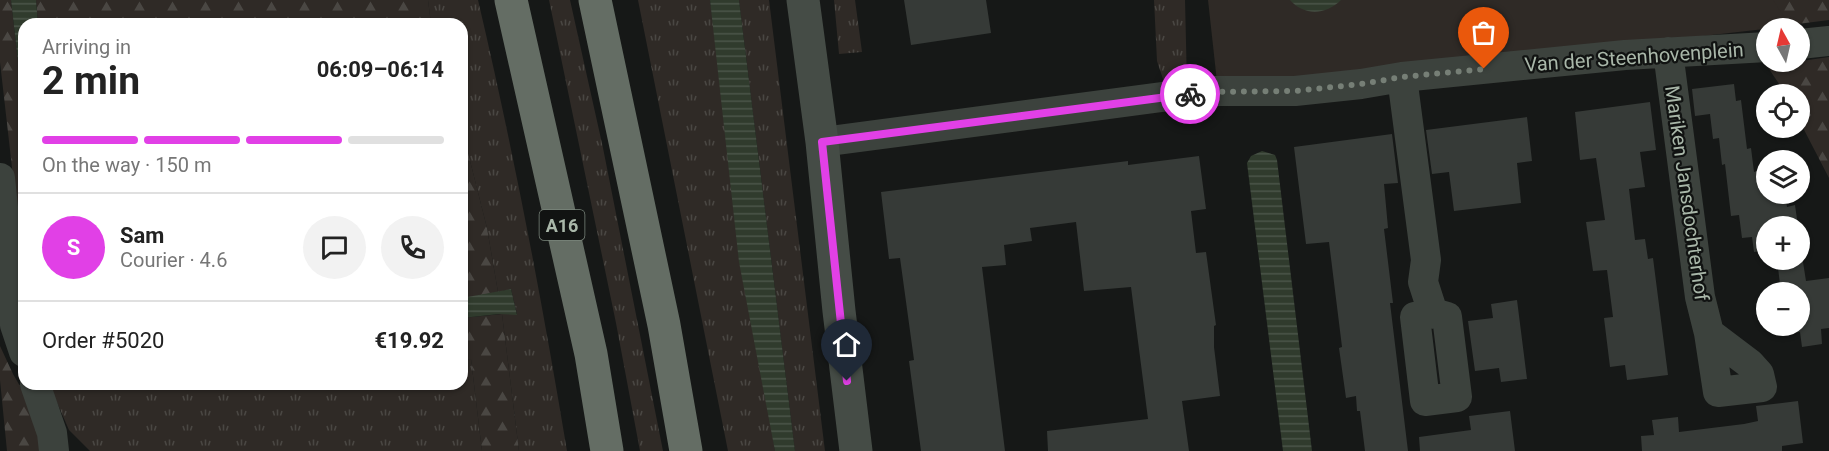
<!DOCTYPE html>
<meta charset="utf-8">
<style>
:root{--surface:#fff;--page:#f2f2f2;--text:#222;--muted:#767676;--line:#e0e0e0;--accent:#e140e6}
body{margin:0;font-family:Roboto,sans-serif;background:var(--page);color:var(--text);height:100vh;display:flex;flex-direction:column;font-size:22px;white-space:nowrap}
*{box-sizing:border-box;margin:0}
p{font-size:20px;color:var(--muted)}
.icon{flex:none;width:33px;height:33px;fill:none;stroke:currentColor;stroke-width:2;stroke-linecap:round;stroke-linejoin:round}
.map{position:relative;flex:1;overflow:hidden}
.side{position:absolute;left:18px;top:18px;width:450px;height:372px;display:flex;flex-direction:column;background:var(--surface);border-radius:18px;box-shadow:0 2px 4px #0004}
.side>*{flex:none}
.needle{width:39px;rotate:352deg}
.controls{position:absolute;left:1756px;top:18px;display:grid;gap:12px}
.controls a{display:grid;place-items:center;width:54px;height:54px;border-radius:50%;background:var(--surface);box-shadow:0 2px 4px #0004;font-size:30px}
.pin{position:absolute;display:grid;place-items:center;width:51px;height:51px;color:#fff;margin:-62px -26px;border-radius:50% 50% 50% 0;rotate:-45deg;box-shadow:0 0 6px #0007}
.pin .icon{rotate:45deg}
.courier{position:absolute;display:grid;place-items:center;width:60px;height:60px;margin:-30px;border:4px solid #e140e6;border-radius:50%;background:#fff;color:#222;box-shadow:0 2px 8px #0007}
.head em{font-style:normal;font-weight:700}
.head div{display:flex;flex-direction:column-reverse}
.head{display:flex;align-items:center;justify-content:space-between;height:102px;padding:0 24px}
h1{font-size:39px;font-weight:700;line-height:45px}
.bar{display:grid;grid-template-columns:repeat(4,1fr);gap:9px 6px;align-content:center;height:72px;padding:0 24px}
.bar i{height:8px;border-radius:4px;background:var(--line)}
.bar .active{background:var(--accent)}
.bar p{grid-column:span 4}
.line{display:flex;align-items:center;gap:15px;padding:0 24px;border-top:2px solid var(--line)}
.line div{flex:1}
.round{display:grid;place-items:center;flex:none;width:63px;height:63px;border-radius:32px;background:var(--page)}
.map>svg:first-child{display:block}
.grass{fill:url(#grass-tufts)}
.forest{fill:url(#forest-firs)}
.park{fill:#2f2a26}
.water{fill:url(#water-rules)}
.building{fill:#363a37}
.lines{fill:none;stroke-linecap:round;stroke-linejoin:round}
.street{stroke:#3c423d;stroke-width:30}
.secondary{stroke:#454c46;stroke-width:33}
.highway{stroke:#646d64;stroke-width:33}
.done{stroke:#767f76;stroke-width:6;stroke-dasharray:0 10.8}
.route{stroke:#e140e6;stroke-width:8}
.labels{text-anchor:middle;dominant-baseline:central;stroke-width:4.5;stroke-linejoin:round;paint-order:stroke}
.shield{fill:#111312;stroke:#7b867c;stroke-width:1.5}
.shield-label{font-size:18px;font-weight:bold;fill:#a9b7a9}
.street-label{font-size:20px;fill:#a9b7a9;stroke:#111312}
</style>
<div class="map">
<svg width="1829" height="451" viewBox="0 0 1829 451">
<defs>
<pattern id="grass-tufts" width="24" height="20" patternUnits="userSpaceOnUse" patternTransform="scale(1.5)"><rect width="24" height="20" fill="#2f2a26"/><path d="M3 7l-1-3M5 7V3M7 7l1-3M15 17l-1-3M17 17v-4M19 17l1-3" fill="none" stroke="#4a4743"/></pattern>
<pattern id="forest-firs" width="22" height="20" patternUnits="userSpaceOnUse" patternTransform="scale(1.5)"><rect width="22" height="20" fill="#2f2a26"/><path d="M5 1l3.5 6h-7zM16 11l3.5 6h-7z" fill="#4a4743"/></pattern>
<pattern id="water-rules" width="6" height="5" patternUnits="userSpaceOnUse" patternTransform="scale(1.5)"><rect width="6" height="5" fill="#303b2d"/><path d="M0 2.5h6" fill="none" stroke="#4b5549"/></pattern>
</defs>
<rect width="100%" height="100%" fill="#161817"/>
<path class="grass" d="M428 0H478C513 149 542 300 567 451H519L502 314H517L511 289 498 292 487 228 462 129V24H431Z
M549 0H570L603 148 663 451H640L616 323Z
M638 0H710L775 451H728Z
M739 0H769L825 451H795Z
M834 0H855L862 52 839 54Z
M1154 0H1185L1187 86 1166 88 1157 61Z
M471 359 482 451H90L69 430 49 384H462V360Z"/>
<path class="forest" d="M0 0H11L24 115V261L19 229 0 62Z
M36 0H428L431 24H38Z
M1752 0H1829V20L1774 27Z
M1829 57V178L1800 122V94H1786L1767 66Z
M462 129 487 228 498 292 465 298 462 275Z
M502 314 519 451H482L471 359 462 360V318Z
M0 346 13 374 40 421 43 451H7L0 380Z"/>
<path class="park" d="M1208 0H1773L1790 26 1288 83 1217 82Z"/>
<path class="water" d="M11 0H36L38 24H24V115Z
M710 0H739L795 451H775L739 262Z
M1290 0H1341C1326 15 1304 16 1290 0Z
M1262 151 1275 155 1277 160 1312 451H1283L1247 163 1251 156Z
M511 289 517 315 499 314 462 318V298Z"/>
<path class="building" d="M904 0H986L991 33 911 45Z
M1734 84 1736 101 1741 100 1747 149 1751 148 1754 172 1757 171 1759 186 1767 185V194H1785L1787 207 1795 205 1798 226H1767V250L1754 252 1752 237 1742 238 1739 215 1731 216 1725 164 1722 165 1719 138 1713 139 1710 114 1695 116 1692 89Z
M1650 102 1656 150 1640 152 1645 187 1629 189 1635 240 1645 239 1648 259 1653 258 1668 375 1627 380 1625 365 1610 367 1604 318 1613 317 1607 270 1593 271 1586 222 1605 220 1596 158 1580 160 1575 112Z
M1527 117 1532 161 1517 163 1521 203 1454 211 1449 172 1432 174 1426 130Z
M1392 134 1398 183 1384 184 1388 228 1384 229 1393 303H1390L1408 451H1365L1360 411H1357L1356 396 1346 398 1339 348 1342 347 1329 242 1306 244 1294 147Z
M1199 156 1206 209 1191 211 1196 253 1206 252 1216 325 1214 326V347L1220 396 1182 401 1189 451H1048L1047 431 1148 419 1131 287 1084 291 1076 222 1030 228 1032 241 1004 245 1006 265 982 267 1005 451H921L909 361 914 360 900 258 889 259 881 192 1128 161V165Z
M1800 243 1806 281 1829 278V328L1821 329 1822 344 1802 347 1800 332 1790 333 1789 326H1800V292H1781L1777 260H1800Z
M1517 300 1527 379 1501 382 1499 368 1475 371 1468 321 1493 318 1491 304Z
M1798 401 1803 443 1782 446V451H1642L1641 436 1654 435 1652 420 1678 417 1679 432 1744 424 1758 421 1756 406Z
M1510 411 1515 451H1420L1419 437 1471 430 1469 416Z"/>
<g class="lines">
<path class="street" d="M1800 44 1829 41
M1668 52 1700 297 1709 333 1718 392 1762 387 1759 374 1750 364 1709 333
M1402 77 1426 260 1423 282 1433 313
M822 142 1207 91H1295L1361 84 1402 77 1625 55 1767 47
M0 178 15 325 24 352
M1433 313 1447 317 1457 397 1425 401 1415 317Z
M35 384 52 433 54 451"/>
<path class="secondary" d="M803 0 822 142 839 311 856 451"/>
<path class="highway" d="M511 0 591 354 607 451
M595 0 664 325 686 451"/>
</g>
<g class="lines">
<path class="done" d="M1190 94 1207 92 1295 91 1361 84 1402 77 1484 69"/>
<path class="route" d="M847 381 822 142 1190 94"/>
</g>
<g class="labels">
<rect class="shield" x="539.5" y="210" width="45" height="30" rx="4.5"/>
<g class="shield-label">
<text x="562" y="225">A16</text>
</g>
<g class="street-label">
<text transform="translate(1634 57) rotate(-4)">Van der Steenhovenplein</text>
<text transform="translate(1687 193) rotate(82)">Mariken Jansdochterhof</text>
</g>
</g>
</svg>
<div class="controls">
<a><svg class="needle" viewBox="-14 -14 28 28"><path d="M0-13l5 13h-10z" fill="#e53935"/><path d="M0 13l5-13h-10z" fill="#767676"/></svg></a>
<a><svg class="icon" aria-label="locate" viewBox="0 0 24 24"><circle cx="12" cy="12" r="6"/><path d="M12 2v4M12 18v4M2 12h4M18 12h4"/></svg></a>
<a><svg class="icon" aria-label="layers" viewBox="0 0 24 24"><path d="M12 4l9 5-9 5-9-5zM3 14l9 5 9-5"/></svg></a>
<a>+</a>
<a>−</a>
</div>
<div class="pin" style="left:1484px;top:69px;background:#ea580c"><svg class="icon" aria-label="bag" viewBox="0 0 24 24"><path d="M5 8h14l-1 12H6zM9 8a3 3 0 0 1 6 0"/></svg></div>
<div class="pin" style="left:847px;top:381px;background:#1f2937"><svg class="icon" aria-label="home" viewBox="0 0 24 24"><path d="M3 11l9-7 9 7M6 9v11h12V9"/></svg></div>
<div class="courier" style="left:1190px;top:94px"><svg class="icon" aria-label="bike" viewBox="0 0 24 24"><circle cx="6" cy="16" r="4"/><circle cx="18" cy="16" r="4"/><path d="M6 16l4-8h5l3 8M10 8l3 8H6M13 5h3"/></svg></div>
<section class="side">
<div class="head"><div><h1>2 min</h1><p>Arriving in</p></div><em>06:09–06:14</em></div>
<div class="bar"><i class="active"></i><i class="active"></i><i class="active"></i><i></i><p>On the way · 150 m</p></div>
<div class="line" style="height:108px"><b class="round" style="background:var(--accent);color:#fff">S</b><div><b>Sam</b><p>Courier · 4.6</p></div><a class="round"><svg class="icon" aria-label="chat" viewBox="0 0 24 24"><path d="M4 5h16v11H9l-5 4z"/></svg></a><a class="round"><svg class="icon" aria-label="phone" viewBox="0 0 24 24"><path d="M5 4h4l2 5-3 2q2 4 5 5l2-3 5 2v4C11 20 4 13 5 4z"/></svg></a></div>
<div class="line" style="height:78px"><div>Order #5020</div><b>€19.92</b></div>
</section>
</div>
